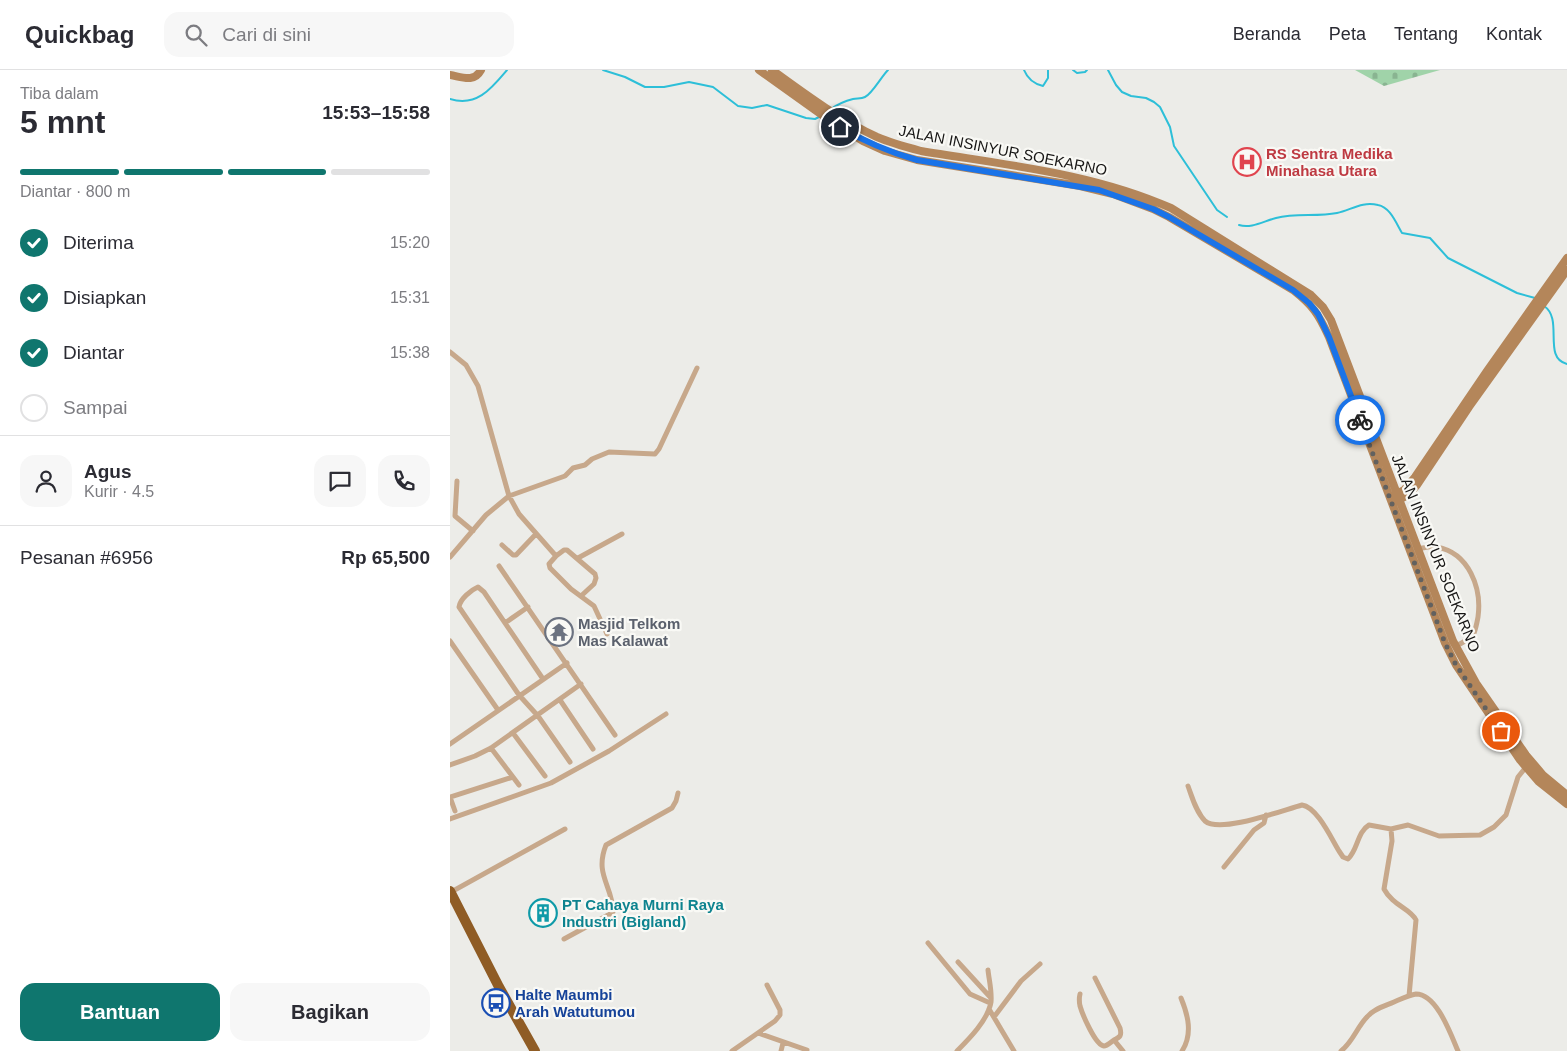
<!DOCTYPE html>
<html lang="id">
<meta charset="utf-8">
<style>
:root{--surface:#fff;--page:#f7f7f7;--text:#2b2b33;--muted:#7c7c81;--line:#e1e1e2;--accent:#0f766e}
body{margin:0;font-family:Arial,sans-serif;background:var(--page);color:var(--text);height:100vh;display:flex;flex-direction:column;font-size:19px;white-space:nowrap}
*{box-sizing:border-box;margin:0}
p{font-size:16px;color:var(--muted)}
.icon{flex:none;width:28px;height:28px;fill:none;stroke:currentColor;stroke-width:2;stroke-linecap:round;stroke-linejoin:round}
.map{position:relative;flex:1;overflow:hidden}
.details{display:flex;flex-direction:column;background:var(--surface);width:450px}
.details>*{flex:none}
.pin{position:absolute;display:grid;place-items:center;width:42px;height:42px;color:#fff;margin:-21px;border:2px solid #fff;border-radius:50%;box-shadow:0 1px 5px #0007}
.courier{position:absolute;display:grid;place-items:center;width:50px;height:50px;margin:-25px;border:4px solid #1a73e8;border-radius:50%;background:#fff;color:#222;box-shadow:0 1px 6px #0007}
.summary em{font-style:normal;font-weight:700}
.summary div{display:flex;flex-direction:column-reverse}
.summary{display:flex;align-items:center;justify-content:space-between;height:85px;padding:0 20px}
h1{font-size:32px;font-weight:700;line-height:38px}
.bar{display:grid;grid-template-columns:repeat(4,1fr);gap:8px 5px;align-content:center;height:60px;padding:0 20px}
.bar i{height:6px;border-radius:4px;background:var(--line)}
.bar .active{background:var(--accent)}
.bar p{grid-column:span 4}
.line{display:flex;align-items:center;gap:12px;padding:0 20px;border-top:1px solid var(--line)}
.line div{flex:1}
.round{display:grid;place-items:center;flex:none;width:52px;height:52px;border-radius:15px;background:var(--page)}
ol{padding:0 20px;list-style:none}
li{display:flex;align-items:center;gap:15px;height:55px}
li p{margin-inline-start:auto}
li .icon{padding:5px;border-radius:50%;background:var(--accent);color:#fff;stroke-width:4}
li:last-child{color:var(--muted)}
li i{width:28px;height:28px;border:2px solid var(--line);border-radius:50%}
.action{display:flex;gap:10px;margin-top:auto;padding:10px 20px}
.action a{flex:1;height:58px;border-radius:15px;background:var(--accent);color:#fff;font-size:20px;font-weight:700;line-height:58px;text-align:center}
.action a+a{background:var(--page);color:var(--text)}
header{display:flex;align-items:center;gap:30px;box-sizing:border-box;height:70px;padding:0 25px;background:var(--surface);border-bottom:1px solid var(--line)}
header strong{font-size:24px}
nav{display:flex;gap:28px;margin-inline-start:auto;font-size:18px}
.search{width:350px;height:45px;background:var(--page);display:flex;align-items:center;gap:12px;box-sizing:border-box;padding:0 18px;border-radius:15px;color:var(--muted);font-size:19px}
main{display:flex;flex:1;min-height:0}
.map>svg:first-child{display:block}
.cemetery{fill:url(#cemetery-stones)}
.lines{fill:none;stroke-linecap:round;stroke-linejoin:round}
.stream{stroke:#2dbfd8;stroke-width:2}
.street{stroke:#c7a88b;stroke-width:5}
.secondary{stroke:#b4865a;stroke-width:8}
.highway{stroke:#8f5c25;stroke-width:10}
.done{stroke:#62615f;stroke-width:5;stroke-dasharray:0 9}
.route{stroke:#1a73e8;stroke-width:6}
.labels{text-anchor:middle;dominant-baseline:central;stroke-width:4.5;stroke-linejoin:round;paint-order:stroke}
.street-label{font-size:15px;fill:#171615;stroke:#f9f9f5}
.health-label{font-size:15px;font-weight:bold;fill:#be3a42;stroke:#f9f9f5;text-anchor:start}
.worship-label{font-size:15px;font-weight:bold;fill:#5b616d;stroke:#f9f9f5;text-anchor:start}
.culture-label{font-size:15px;font-weight:bold;fill:#0d838f;stroke:#f9f9f5;text-anchor:start}
.transit-label{font-size:15px;font-weight:bold;fill:#164399;stroke:#f9f9f5;text-anchor:start}
</style>
<header>
<strong>Quickbag</strong>
<div class="search"><svg class="icon" aria-label="search" viewBox="0 0 24 24"><circle cx="10" cy="10" r="6"/><path d="M15 15l6 6"/></svg>Cari di sini</div>
<nav><a>Beranda</a><a>Peta</a><a>Tentang</a><a>Kontak</a></nav>
</header>
<main>
<section class="details">
<div class="summary"><div><h1>5 mnt</h1><p>Tiba dalam</p></div><em>15:53–15:58</em></div>
<div class="bar"><i class="active"></i><i class="active"></i><i class="active"></i><i></i><p>Diantar · 800 m</p></div>
<ol>
<li><svg class="icon" aria-label="check" viewBox="0 0 24 24"><path d="M5 12l5 5 9-10"/></svg>Diterima<p>15:20</p></li>
<li><svg class="icon" aria-label="check" viewBox="0 0 24 24"><path d="M5 12l5 5 9-10"/></svg>Disiapkan<p>15:31</p></li>
<li><svg class="icon" aria-label="check" viewBox="0 0 24 24"><path d="M5 12l5 5 9-10"/></svg>Diantar<p>15:38</p></li>
<li><i></i>Sampai</li>
</ol>
<div class="line" style="height:90px"><a class="round"><svg class="icon" aria-label="person" viewBox="0 0 24 24"><circle cx="12" cy="8" r="4"/><path d="M4 21q1-7 8-7t8 7"/></svg></a><div><b>Agus</b><p>Kurir · 4.5</p></div><a class="round"><svg class="icon" aria-label="chat" viewBox="0 0 24 24"><path d="M4 5h16v11H9l-5 4z"/></svg></a><a class="round"><svg class="icon" aria-label="phone" viewBox="0 0 24 24"><path d="M5 4h4l2 5-3 2q2 4 5 5l2-3 5 2v4C11 20 4 13 5 4z"/></svg></a></div>
<div class="line" style="height:65px"><div>Pesanan #6956</div><b>Rp 65,500</b></div>
<div class="action"><a>Bantuan</a><a>Bagikan</a></div>
</section>
<div class="map">
<svg width="1117" height="981" viewBox="0 0 1117 981">
<defs>
<pattern id="cemetery-stones" width="16" height="16" patternUnits="userSpaceOnUse" patternTransform="scale(1.25)"><rect width="16" height="16" fill="#a0d3a9"/><path d="M2 7V4a2 2 0 0 1 4 0v3zM10 15v-3a2 2 0 0 1 4 0v3z" fill="#89b491"/></pattern>
</defs>
<rect width="100%" height="100%" fill="#ecece8"/>
<path class="cemetery" d="M905 0H990L934 16Z"/>
<g class="lines">
<path class="stream" d="M153 0 175 7 195 17H214L239 12 263 17 288 36 302 38 317 35 356 48 365 49 369 47
M574 0C578 10 584 14 593 16L598 8V0
M623 0 627 3 635 2 637 0
M658 0 666 15 672 22 681 26 696 28 704 32 710 37 720 57 724 76 767 140 777 147
M0 29C27 37 41 19 57 0
M381 39C388 34 395 31 403 29 407 28 411 29 415 27 422 24 431 7 438 0
M789 155C801 159 814 151 826 148 846 143 867 147 887 143 901 140 912 131 928 135 940 137 946 153 952 163L980 168 998 188 1067 223 1085 228
M1094 236C1114 249 1092 288 1117 294"/>
<path class="street" d="M0 282 16 295 28 316 59 426 36 445 0 487
M7 411 5 446 23 461
M52 475 63 485H66L86 464
M967 479C973 478 980 476 987 477 1019 483 1032 518 1028 547 1027 552 1026 558 1024 563 1019 570 1013 573 1005 576
M106 486 99 494 100 498 121 519 144 536 157 564
M128 488 172 464
M49 496 165 665
M131 526 144 514 146 508 145 504 117 480H114L106 486 69 444 59 426 115 406 123 398 135 395 142 389 159 382 205 384 209 379 247 298
M55 553 78 537
M0 571 48 640
M93 609 34 522 28 517C21 520 10 529 9 537L69 625 88 646 120 692
M110 630 143 679
M63 663 95 706
M0 674 117 593
M0 695 25 686 41 678 131 614
M63 707 69 715
M738 716C742 727 746 742 755 751 770 764 833 740 852 735 867 737 881 768 889 781L893 787 898 789C908 780 907 762 919 755L941 759 958 755 989 766 1030 765 1044 757 1056 745 1068 707 1076 697
M0 727 63 707 41 678
M0 727 5 741
M0 749 101 713 159 681 216 644
M941 759 942 771 934 819C943 836 960 838 966 850L959 926
M774 797 804 760 814 753 816 745
M1 822 115 759
M114 869 160 844 163 842C163 816 144 805 156 775L222 738 226 731 228 723
M478 873 520 924 540 933
M508 892 541 928
M630 924C629 928 629 931 630 936 632 943 645 975 654 976 657 976 661 972 664 970 670 967 672 966 670 958L645 908
M731 928C738 945 743 964 732 981
M539 939 564 981
M544 947 571 911 590 894
M308 963 357 980
M664 970 673 981
M282 981 325 951 330 945V940L317 915
M331 981 333 973
M507 981C519 969 538 950 541 932 542 921 539 910 538 900
M891 981C903 972 907 957 917 947 923 939 935 936 944 932 951 929 959 925 966 924 987 924 1001 965 1008 981"/>
<path class="secondary" d="M309 0 379 50 413 71 435 81 467 90 630 116 663 124 703 139 719 147 843 220C863 236 868 243 879 267L995 573 1006 595 1070 690 1088 711 1117 734
M322 0C355 24 390 50 427 67 441 73 456 77 471 81 556 95 642 103 721 138L861 225 873 237 881 250 1003 571 1026 613 1076 685 1093 705 1117 725
M0 5C12 7 24 13 31 0
M942 426 954 420 965 407 1037 301 1117 188
M945 432 958 425 967 415 1019 337 1117 200"/>
<path class="highway" d="M0 821 49 917 85 981"/>
</g>
<g class="lines">
<path class="done" d="M910 350 995 573 1006 595 1051 661"/>
<path class="route" d="M390 57C415 72 439 82 467 90L649 120 703 139 719 147 843 220 859 233 868 244 879 267 910 350"/>
</g>
<defs>
<symbol id="hospital-ring" viewBox="-11 -11 22 22"><circle r="9.5" fill="#f9f9f5" stroke="#e0444e" stroke-width="1.5"/><path d="M-5-5h3v3.5h4V-5h3V5h-3V1.5h-4V5h-3Z" fill="#e0444e"/></symbol>
<symbol id="temple-ring" viewBox="-11 -11 22 22"><circle r="9.5" fill="#f9f9f5" stroke="#6b7280" stroke-width="1.5"/><path d="M0-6L5-2H3V0L6.5 2.5H4V6H1.5V3h-3V6H-4V2.5H-6.5L-3 0V-2H-5Z" fill="#6b7280"/></symbol>
<symbol id="building-ring" viewBox="-11 -11 22 22"><circle r="9.5" fill="#f9f9f5" stroke="#0f9aa8" stroke-width="1.5"/><path d="M-4-6H4V6H1V3H-1V6H-4ZM-2.5-4.3h1.7v1.8h-1.7ZM.8-4.3h1.7v1.8H.8ZM-2.5-1h1.7V.8h-1.7ZM.8-1h1.7V.8H.8Z" fill="#0f9aa8"/></symbol>
<symbol id="bus-ring" viewBox="-11 -11 22 22"><circle r="9.5" fill="#f9f9f5" stroke="#1a4fb4" stroke-width="1.5"/><path d="M-5-6H5V4H4V6H2V4H-2V6H-4V4H-5ZM-3.5-4V0h7V-4ZM-3.5 1.2v1.5H-2V1.2ZM2 1.2v1.5H3.5V1.2Z" fill="#1a4fb4"/></symbol>
</defs>
<g fill-rule="evenodd">
<use href="#hospital-ring" x="781" y="76" width="32" height="32"/>
<use href="#temple-ring" x="93" y="546" width="32" height="32"/>
<use href="#building-ring" x="77" y="827" width="32" height="32"/>
<use href="#bus-ring" x="30" y="917" width="32" height="32"/>
</g>
<g class="labels">
<g class="street-label">
<text transform="translate(553 80) rotate(11)">JALAN INSINYUR SOEKARNO</text>
<text transform="translate(986 483) rotate(68)">JALAN INSINYUR SOEKARNO</text>
</g>
<g class="health-label">
<text x="816" y="83">RS Sentra Medika<tspan x="816" dy="17">Minahasa Utara</tspan></text>
</g>
<g class="worship-label">
<text x="128" y="553">Masjid Telkom<tspan x="128" dy="17">Mas Kalawat</tspan></text>
</g>
<g class="culture-label">
<text x="112" y="834">PT Cahaya Murni Raya<tspan x="112" dy="17">Industri (Bigland)</tspan></text>
</g>
<g class="transit-label">
<text x="65" y="924">Halte Maumbi<tspan x="65" dy="17">Arah Watutumou</tspan></text>
</g>
</g>
</svg>
<div class="pin" style="left:1051px;top:661px;background:#ea580c"><svg class="icon" aria-label="bag" viewBox="0 0 24 24"><path d="M5 8h14l-1 12H6zM9 8a3 3 0 0 1 6 0"/></svg></div>
<div class="pin" style="left:390px;top:57px;background:#1f2937"><svg class="icon" aria-label="home" viewBox="0 0 24 24"><path d="M3 11l9-7 9 7M6 9v11h12V9"/></svg></div>
<div class="courier" style="left:910px;top:350px"><svg class="icon" aria-label="bike" viewBox="0 0 24 24"><circle cx="6" cy="16" r="4"/><circle cx="18" cy="16" r="4"/><path d="M6 16l4-8h5l3 8M10 8l3 8H6M13 5h3"/></svg></div>
</div>
</main>
